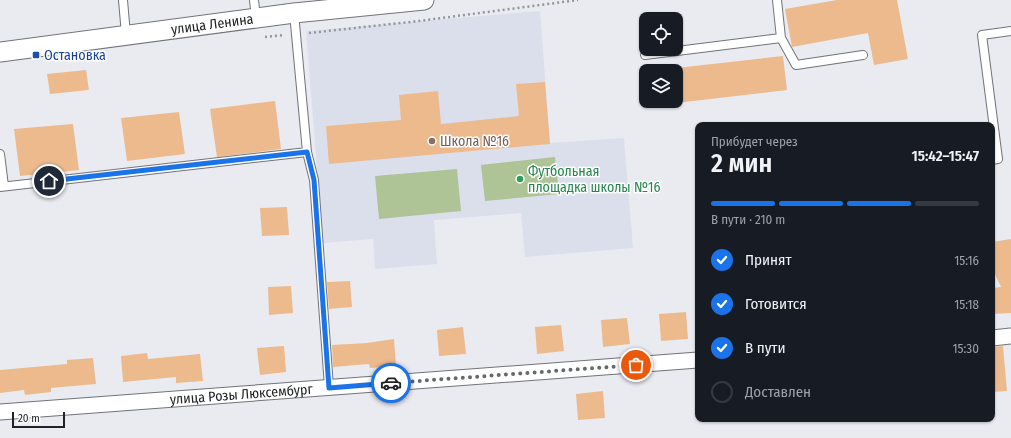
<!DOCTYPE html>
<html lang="ru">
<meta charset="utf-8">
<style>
:root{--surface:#171b24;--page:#242831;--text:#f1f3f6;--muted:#9ea1a6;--line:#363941;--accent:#1a73e8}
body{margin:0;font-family:"Fira Sans Condensed",sans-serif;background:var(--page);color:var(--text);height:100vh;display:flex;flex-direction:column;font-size:15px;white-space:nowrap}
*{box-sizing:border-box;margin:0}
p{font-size:13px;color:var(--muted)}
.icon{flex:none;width:22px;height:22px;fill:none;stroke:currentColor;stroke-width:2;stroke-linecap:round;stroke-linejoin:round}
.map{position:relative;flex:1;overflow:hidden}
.drawer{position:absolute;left:695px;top:122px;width:300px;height:300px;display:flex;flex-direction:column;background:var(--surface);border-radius:8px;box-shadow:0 1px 3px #0004}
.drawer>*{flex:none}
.fabs{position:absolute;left:639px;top:12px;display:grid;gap:8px}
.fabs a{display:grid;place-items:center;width:44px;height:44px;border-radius:8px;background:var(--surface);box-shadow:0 1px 3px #0004;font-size:20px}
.scale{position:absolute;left:12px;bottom:10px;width:53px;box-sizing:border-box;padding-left:4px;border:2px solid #212224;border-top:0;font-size:11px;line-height:14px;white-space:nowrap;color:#212224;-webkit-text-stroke:3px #fff;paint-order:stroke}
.pin{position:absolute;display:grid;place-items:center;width:34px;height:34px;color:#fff;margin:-17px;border:2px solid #fff;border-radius:50%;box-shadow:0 1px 4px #0007}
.courier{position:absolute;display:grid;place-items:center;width:40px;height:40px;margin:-20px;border:3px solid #1a73e8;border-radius:50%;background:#fff;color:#222;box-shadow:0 1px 5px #0007}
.headline em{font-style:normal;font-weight:600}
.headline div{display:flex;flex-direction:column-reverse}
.headline{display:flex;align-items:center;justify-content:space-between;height:68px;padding:0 16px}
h1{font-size:26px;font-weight:600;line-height:30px}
.bar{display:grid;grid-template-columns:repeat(4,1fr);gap:6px 4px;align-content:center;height:48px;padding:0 16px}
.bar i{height:5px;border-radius:3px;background:var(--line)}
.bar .current{background:var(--accent)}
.bar p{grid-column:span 4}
ol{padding:0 16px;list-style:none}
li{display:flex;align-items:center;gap:12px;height:44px}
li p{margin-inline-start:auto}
li .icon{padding:4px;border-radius:50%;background:var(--accent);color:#fff;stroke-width:4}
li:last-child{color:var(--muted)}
li i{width:22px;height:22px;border:2px solid var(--line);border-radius:50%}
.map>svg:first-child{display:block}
.built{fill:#dadfeb}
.green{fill:#aec396}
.building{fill:#edba8e}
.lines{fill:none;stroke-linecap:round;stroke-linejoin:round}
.service-casing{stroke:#717378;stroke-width:10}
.minor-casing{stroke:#717378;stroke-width:17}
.tertiary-casing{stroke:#717378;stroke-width:21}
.path{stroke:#939599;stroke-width:2.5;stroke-dasharray:2 3;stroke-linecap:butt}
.service{stroke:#fff;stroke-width:8}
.minor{stroke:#fff;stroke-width:15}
.tertiary{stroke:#fff;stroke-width:19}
.done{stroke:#67686c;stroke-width:4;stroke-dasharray:0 7.2}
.route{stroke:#1a73e8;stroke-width:5}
.transit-dot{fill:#1a4fb4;stroke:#fff;stroke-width:1.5}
.education-dot{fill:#8d6e63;stroke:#fff;stroke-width:1.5}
.leisure-dot{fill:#2e9e5b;stroke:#fff;stroke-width:1.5}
.labels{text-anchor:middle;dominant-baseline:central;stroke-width:3;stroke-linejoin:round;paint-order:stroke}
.street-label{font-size:14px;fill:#212224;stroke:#fff}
.transit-label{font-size:14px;fill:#164399;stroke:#fff;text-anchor:start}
.education-label{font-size:14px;fill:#785e54;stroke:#fff;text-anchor:start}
.leisure-label{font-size:14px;fill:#27864d;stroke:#fff;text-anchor:start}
</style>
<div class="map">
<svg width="1011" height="438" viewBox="0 0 1011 438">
<rect width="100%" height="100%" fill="#e9ebf1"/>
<path class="built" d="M540 11 550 143 624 138 633 248 525 257 521 213 434 220 437 264 375 269 373 239 323 243 306 31Z"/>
<path class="green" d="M555 157 559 194 485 201 481 165Z
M457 169 461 211 379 219 375 176Z"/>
<path class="building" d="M837 0H897L908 59 874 65 868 33 792 47 785 9Z
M783 56 787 90 676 103V68Z
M86 70 89 90 50 94 47 74Z
M545 82 550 144 329 164 326 126 401 120 399 95 438 91 441 124 519 116 516 84Z
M275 101 281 149 217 157 210 109Z
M179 112 185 154 127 161 121 118Z
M73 124 79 170 20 176 14 129Z
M287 207 289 235 262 236 260 208Z
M1011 239V313L992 314V288L1001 287 992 268V242Z
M350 281 352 307 329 309 327 282Z
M291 286 293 313 269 315 268 287Z
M686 312 688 339 661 341 659 314Z
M627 318 630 344 603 347 601 320Z
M561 325 564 351 537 354 535 327Z
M463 327 466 354 439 356 437 330Z
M394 339 396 366 370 368 369 364 333 367 332 345 367 343Z
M284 346 286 372 260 375 257 348Z
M1003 346 1007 391 992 392V347Z
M147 353 148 359 200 354 203 381 176 383V377L123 382 121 356Z
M93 358 96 384 51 388V392L25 395 24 390 0 393V370L67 364V360Z
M603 391 605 418 578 420 576 394Z"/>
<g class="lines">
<defs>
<path id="service" d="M123 0 126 35
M254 0 256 18
M294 13 307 152 314 180 329 387
M781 38 796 65 863 55
M645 55 781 38 777 0
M0 154 4 186
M992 160 998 159 982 35 1011 31
M0 187 307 152"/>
<g id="minor">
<path d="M992 338 1011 336"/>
<path id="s1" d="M0 412 698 360"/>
</g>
<g id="tertiary">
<path id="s2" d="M0 52 294 13 424 0"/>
</g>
</defs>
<use href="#service" class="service-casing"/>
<use href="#minor" class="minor-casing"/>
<use href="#tertiary" class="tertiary-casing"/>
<path class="path" d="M309 33 419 21 578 0
M265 37 284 35"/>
<use href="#service" class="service"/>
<use href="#minor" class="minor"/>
<use href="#tertiary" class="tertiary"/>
</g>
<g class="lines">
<path class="done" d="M391 383 636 365"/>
<path class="route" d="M49 181 307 152 314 180 329 388 391 383"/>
</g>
<rect class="transit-dot" x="32" y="51" width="8" height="8" rx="2"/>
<circle class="education-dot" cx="432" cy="141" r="4"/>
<circle class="leisure-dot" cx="520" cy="179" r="4"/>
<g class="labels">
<g class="street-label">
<text stroke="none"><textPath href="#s2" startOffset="214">улица Ленина</textPath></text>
<text stroke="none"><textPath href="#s1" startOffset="242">улица Розы Люксембург</textPath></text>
</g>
<g class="transit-label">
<text x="44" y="55">Остановка</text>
</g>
<g class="education-label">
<text x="440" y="141">Школа №16</text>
</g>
<g class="leisure-label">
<text x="528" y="171">Футбольная<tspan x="528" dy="16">площадка школы №16</tspan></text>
</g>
</g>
</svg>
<div class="fabs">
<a><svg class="icon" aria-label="locate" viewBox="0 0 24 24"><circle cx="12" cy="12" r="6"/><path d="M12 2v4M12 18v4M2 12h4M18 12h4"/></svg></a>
<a><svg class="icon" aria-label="layers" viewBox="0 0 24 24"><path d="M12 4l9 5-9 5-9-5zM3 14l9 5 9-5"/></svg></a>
</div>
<div class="scale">20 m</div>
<div class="pin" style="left:636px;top:365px;background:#ea580c"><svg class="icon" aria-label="bag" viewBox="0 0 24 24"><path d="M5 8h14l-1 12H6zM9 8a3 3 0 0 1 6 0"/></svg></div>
<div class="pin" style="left:49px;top:181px;background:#1f2937"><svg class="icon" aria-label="home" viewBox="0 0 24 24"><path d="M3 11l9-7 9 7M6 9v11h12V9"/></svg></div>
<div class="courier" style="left:391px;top:383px"><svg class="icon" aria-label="car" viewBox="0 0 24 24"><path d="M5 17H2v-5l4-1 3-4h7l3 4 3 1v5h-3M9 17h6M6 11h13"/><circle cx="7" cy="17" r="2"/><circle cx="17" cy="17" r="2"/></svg></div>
<section class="drawer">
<div class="headline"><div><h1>2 мин</h1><p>Прибудет через</p></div><em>15:42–15:47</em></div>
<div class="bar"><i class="current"></i><i class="current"></i><i class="current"></i><i></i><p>В пути · 210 m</p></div>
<ol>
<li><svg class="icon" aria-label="check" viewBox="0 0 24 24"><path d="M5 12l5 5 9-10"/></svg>Принят<p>15:16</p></li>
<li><svg class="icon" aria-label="check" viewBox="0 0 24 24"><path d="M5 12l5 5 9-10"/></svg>Готовится<p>15:18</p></li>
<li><svg class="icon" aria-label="check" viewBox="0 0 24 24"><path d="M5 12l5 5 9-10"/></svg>В пути<p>15:30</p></li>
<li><i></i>Доставлен</li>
</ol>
</section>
</div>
